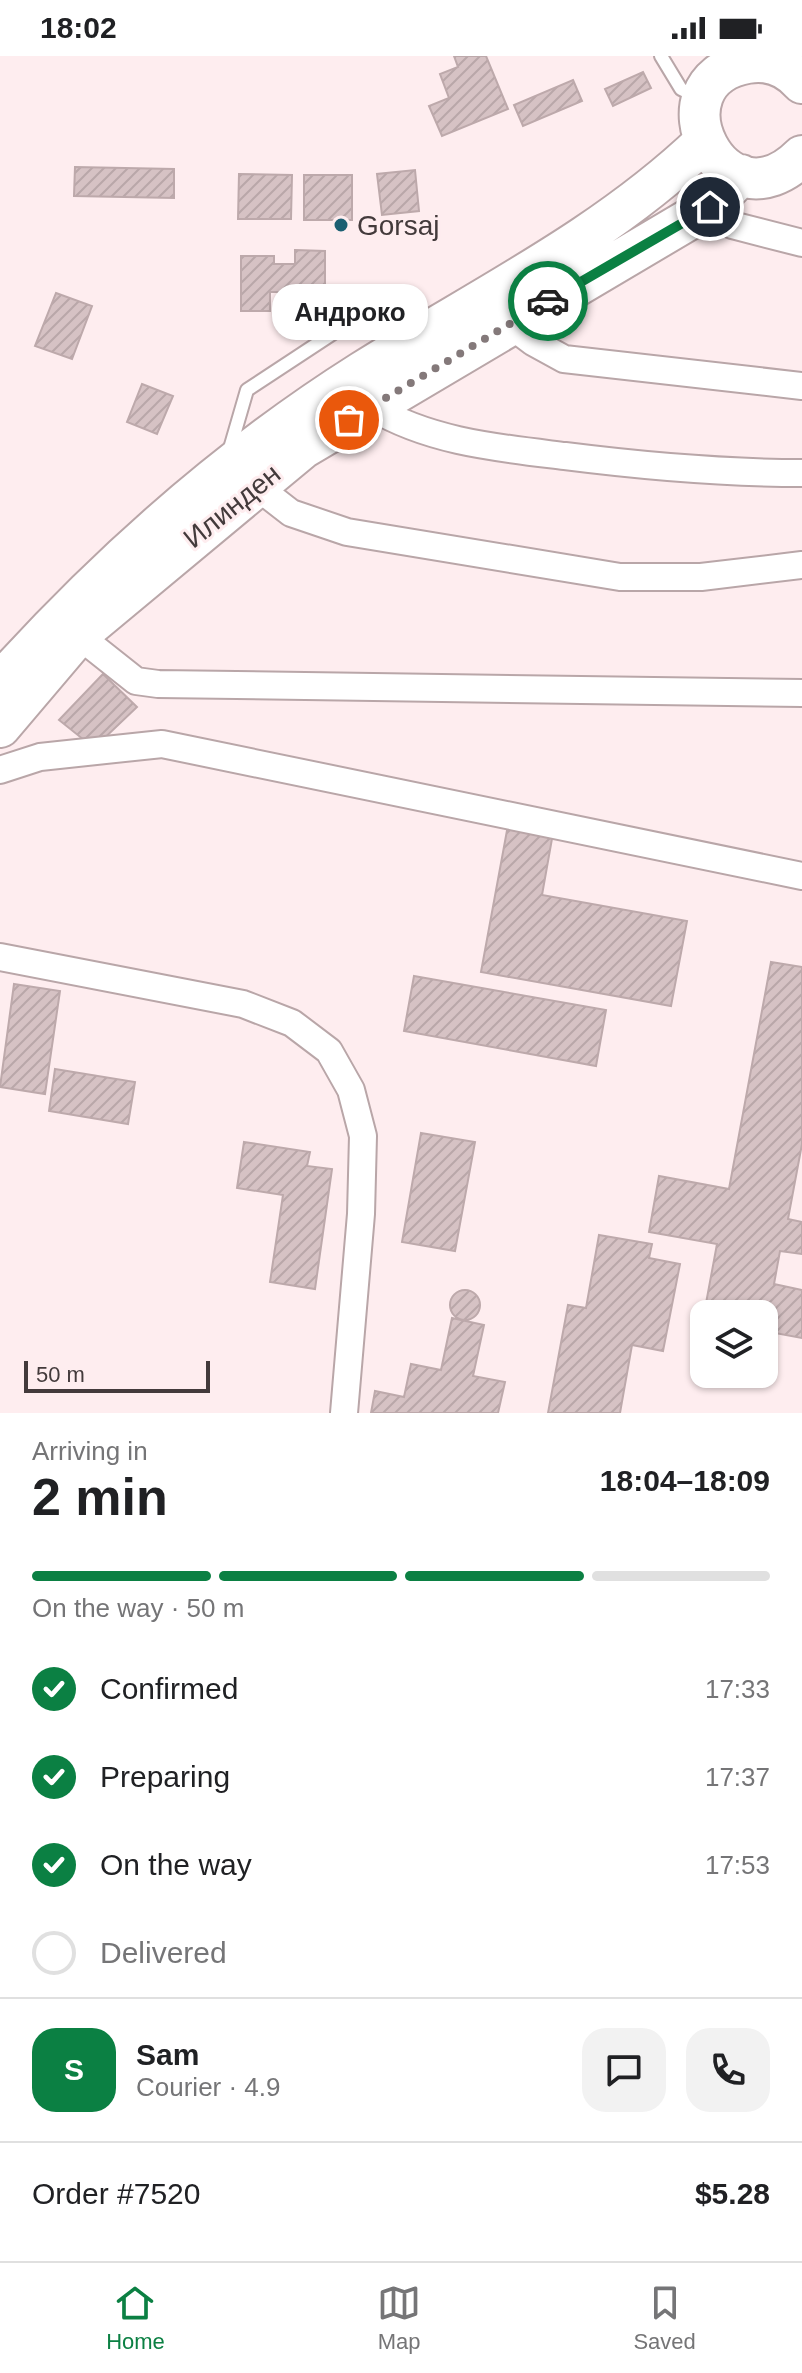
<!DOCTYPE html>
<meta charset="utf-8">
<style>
:root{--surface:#fff;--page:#f2f2f2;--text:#202124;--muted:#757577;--line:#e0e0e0;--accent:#0b8043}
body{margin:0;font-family:Arial,sans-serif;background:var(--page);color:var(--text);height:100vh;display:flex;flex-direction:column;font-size:30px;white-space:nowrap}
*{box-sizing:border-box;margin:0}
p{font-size:26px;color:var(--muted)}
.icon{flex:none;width:44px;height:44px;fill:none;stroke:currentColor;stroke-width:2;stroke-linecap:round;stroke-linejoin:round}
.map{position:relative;height:1357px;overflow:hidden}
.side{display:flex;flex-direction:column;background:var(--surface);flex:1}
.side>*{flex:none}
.buttons{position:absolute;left:690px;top:1244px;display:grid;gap:16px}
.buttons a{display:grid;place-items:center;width:88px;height:88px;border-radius:16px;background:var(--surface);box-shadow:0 2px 6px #0004;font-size:40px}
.scale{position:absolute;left:24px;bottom:20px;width:186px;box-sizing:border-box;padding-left:8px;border:4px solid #433a3b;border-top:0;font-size:22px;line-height:28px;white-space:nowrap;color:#433a3b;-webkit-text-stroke:6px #feedef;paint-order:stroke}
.pin{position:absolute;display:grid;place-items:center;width:68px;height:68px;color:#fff;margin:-34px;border:4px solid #fff;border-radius:50%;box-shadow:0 2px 8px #0007}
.courier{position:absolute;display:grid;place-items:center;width:80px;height:80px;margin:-40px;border:6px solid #0b8043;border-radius:50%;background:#fff;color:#222;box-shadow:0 2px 10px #0007}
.bubble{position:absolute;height:56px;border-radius:24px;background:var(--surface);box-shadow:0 2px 6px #0004;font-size:26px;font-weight:800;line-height:56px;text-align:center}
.summary em{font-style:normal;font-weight:800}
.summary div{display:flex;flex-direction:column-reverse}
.summary{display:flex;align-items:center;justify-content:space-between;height:136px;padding:0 32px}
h1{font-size:52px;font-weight:800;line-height:60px}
.bar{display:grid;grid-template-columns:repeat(4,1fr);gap:12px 8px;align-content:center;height:96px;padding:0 32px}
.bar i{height:10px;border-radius:6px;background:var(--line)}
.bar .selected{background:var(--accent)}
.bar p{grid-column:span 4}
.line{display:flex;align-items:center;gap:20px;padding:0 32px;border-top:2px solid var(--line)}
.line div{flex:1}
.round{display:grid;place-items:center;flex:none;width:84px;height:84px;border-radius:24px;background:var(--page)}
ol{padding:0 32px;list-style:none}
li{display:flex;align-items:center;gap:24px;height:88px}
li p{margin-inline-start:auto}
li .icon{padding:8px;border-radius:50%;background:var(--accent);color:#fff;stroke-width:4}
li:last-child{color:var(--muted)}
li i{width:44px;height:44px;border:4px solid var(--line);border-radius:50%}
.status{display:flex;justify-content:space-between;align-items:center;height:56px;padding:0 40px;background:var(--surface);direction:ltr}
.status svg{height:22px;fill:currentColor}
.tabs{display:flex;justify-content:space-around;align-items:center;height:112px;border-top:2px solid var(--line);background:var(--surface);font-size:22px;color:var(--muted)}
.tabs a{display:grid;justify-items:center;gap:4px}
.tabs .selected{color:var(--accent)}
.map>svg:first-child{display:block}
.building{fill:url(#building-hatch);stroke:#bda9ab;stroke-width:2}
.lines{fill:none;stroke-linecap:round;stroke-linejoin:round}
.lane-casing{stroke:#b9a6a8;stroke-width:16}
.street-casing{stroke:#b9a6a8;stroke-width:30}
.primary-casing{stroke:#b9a6a8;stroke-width:44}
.lane{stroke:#fff;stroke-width:12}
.street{stroke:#fff;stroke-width:26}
.primary{stroke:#fff;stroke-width:40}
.done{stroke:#84797a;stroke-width:8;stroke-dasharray:0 14.4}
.route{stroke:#0b8043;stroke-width:10}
.poi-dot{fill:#1b5f72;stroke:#feedef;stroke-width:3}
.labels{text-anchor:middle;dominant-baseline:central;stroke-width:6;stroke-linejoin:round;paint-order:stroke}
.poi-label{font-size:28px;fill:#433a3b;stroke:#feedef;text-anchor:start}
.street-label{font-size:28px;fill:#433a3b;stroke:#feedef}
</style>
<div class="status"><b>18:02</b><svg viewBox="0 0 49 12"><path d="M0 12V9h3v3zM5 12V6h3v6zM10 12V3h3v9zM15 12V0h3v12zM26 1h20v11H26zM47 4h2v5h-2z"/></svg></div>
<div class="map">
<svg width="802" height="1357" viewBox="0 0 802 1357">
<defs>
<pattern id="building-hatch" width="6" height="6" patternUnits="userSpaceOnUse" patternTransform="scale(2)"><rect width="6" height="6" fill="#d6c2c4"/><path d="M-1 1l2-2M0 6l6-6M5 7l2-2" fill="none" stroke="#b9a7a9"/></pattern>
</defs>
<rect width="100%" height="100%" fill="#feedef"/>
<path class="building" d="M454 0H486L508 53 442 80 429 50 449 42 440 18 458 11Z
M643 16 651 32 613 50 605 33Z
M573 24 582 45 523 70 514 49Z
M75 111 174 113V142L74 140Z
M415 114 419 155 382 159 377 118Z
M239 118 292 119 291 163H238Z
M304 119H352V164H304Z
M295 194 325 195V257H293V236H270V255H241V200H274V208H295Z
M56 237 92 250 72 303 35 290Z
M142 328 173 340 157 378 127 366Z
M103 618 137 651 94 692 59 664Z
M508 769 553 777 542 839 687 865 671 950 481 916Z
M771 906 802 911V1088L788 1163 802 1166V1198L780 1195 774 1228 802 1234V1282L764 1275V1258H704L717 1188 649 1176 659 1120 729 1133Z
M414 920 606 954 596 1010 404 975Z
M14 928 60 935 45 1038 0 1031Z
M55 1013 135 1026 128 1068 49 1055Z
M421 1077 475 1086 455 1195 402 1186Z
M244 1086 310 1096 307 1110 332 1113 315 1233 270 1226 283 1139 237 1132Z
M599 1179 652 1188 649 1202 680 1208 663 1295 632 1289 620 1357H548L568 1249 586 1252Z
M450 1249a15 15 0 1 1 30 0a15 15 0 1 1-30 0Z
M452 1262 484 1269 473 1320 505 1326 498 1357H371L375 1335 404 1341 411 1308 441 1314Z"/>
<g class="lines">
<defs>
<path id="lane" d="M661 0 681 33 697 41
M229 396 247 334 364 257 414 274"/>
<path id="street" d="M710 151 732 169 802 187
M509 268 533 286 564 303 802 330
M372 351C430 386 499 392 565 400 644 410 722 417 802 417
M255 429 291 457 347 476 620 521H701L802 509
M78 579 136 625 158 628 802 637
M0 714 40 701 162 688 802 820
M0 901 243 948 292 967 329 995 351 1034 363 1080 361 1158 344 1357"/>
<path id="primary" d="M802 27C788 11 768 3 747 7 648 25 723 179 802 100
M0 627C108 507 226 402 362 316 478 243 604 182 704 86
M0 671 78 579 303 392 710 151 741 119"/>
</defs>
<use href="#lane" class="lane-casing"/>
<use href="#street" class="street-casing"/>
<use href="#primary" class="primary-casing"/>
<use href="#lane" class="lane"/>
<use href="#street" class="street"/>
<use href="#primary" class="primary"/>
</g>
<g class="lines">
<path class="done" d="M349 364 548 245"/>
<path class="route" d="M548 245 710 151"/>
</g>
<circle class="poi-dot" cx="341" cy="169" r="8"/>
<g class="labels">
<g class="poi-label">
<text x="357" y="169">Gorsaj</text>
</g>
<g class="street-label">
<text transform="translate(232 450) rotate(-39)">Илинден</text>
</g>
</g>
</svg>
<div class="buttons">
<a><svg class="icon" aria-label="layers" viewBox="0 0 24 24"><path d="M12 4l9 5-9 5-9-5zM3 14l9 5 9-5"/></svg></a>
</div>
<div class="scale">50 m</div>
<div class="pin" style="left:349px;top:364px;background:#ea580c"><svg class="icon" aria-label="bag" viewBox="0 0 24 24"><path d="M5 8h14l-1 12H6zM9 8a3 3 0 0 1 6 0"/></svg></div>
<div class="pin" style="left:710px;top:151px;background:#1f2937"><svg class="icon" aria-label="home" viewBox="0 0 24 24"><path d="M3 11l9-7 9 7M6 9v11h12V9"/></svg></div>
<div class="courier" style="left:548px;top:245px"><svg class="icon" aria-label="car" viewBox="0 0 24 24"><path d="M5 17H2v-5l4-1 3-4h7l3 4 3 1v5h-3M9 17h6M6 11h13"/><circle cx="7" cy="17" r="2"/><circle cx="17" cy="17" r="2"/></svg></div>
<div class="bubble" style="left:272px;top:228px;width:156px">Андроко</div>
</div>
<section class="side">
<div class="summary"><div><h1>2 min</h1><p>Arriving in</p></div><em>18:04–18:09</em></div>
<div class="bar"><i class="selected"></i><i class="selected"></i><i class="selected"></i><i></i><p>On the way · 50 m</p></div>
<ol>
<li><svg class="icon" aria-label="check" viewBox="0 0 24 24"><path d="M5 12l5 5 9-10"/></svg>Confirmed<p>17:33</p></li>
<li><svg class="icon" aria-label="check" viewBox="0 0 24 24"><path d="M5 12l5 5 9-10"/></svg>Preparing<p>17:37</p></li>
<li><svg class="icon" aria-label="check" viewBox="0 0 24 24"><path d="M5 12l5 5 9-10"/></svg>On the way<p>17:53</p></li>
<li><i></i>Delivered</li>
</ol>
<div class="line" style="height:144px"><b class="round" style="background:var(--accent);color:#fff">S</b><div><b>Sam</b><p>Courier · 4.9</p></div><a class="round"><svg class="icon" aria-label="chat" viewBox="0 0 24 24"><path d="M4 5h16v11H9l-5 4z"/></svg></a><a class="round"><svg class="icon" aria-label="phone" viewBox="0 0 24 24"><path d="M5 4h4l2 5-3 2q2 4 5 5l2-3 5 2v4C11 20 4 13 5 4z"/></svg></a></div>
<div class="line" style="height:104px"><div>Order #7520</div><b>$5.28</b></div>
</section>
<nav class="tabs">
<a class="selected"><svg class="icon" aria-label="home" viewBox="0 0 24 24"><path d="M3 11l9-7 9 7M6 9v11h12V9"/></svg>Home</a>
<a><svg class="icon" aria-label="map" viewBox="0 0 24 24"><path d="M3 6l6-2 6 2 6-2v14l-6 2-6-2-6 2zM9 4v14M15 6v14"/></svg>Map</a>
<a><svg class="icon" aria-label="saved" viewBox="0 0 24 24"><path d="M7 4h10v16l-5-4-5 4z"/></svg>Saved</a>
</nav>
